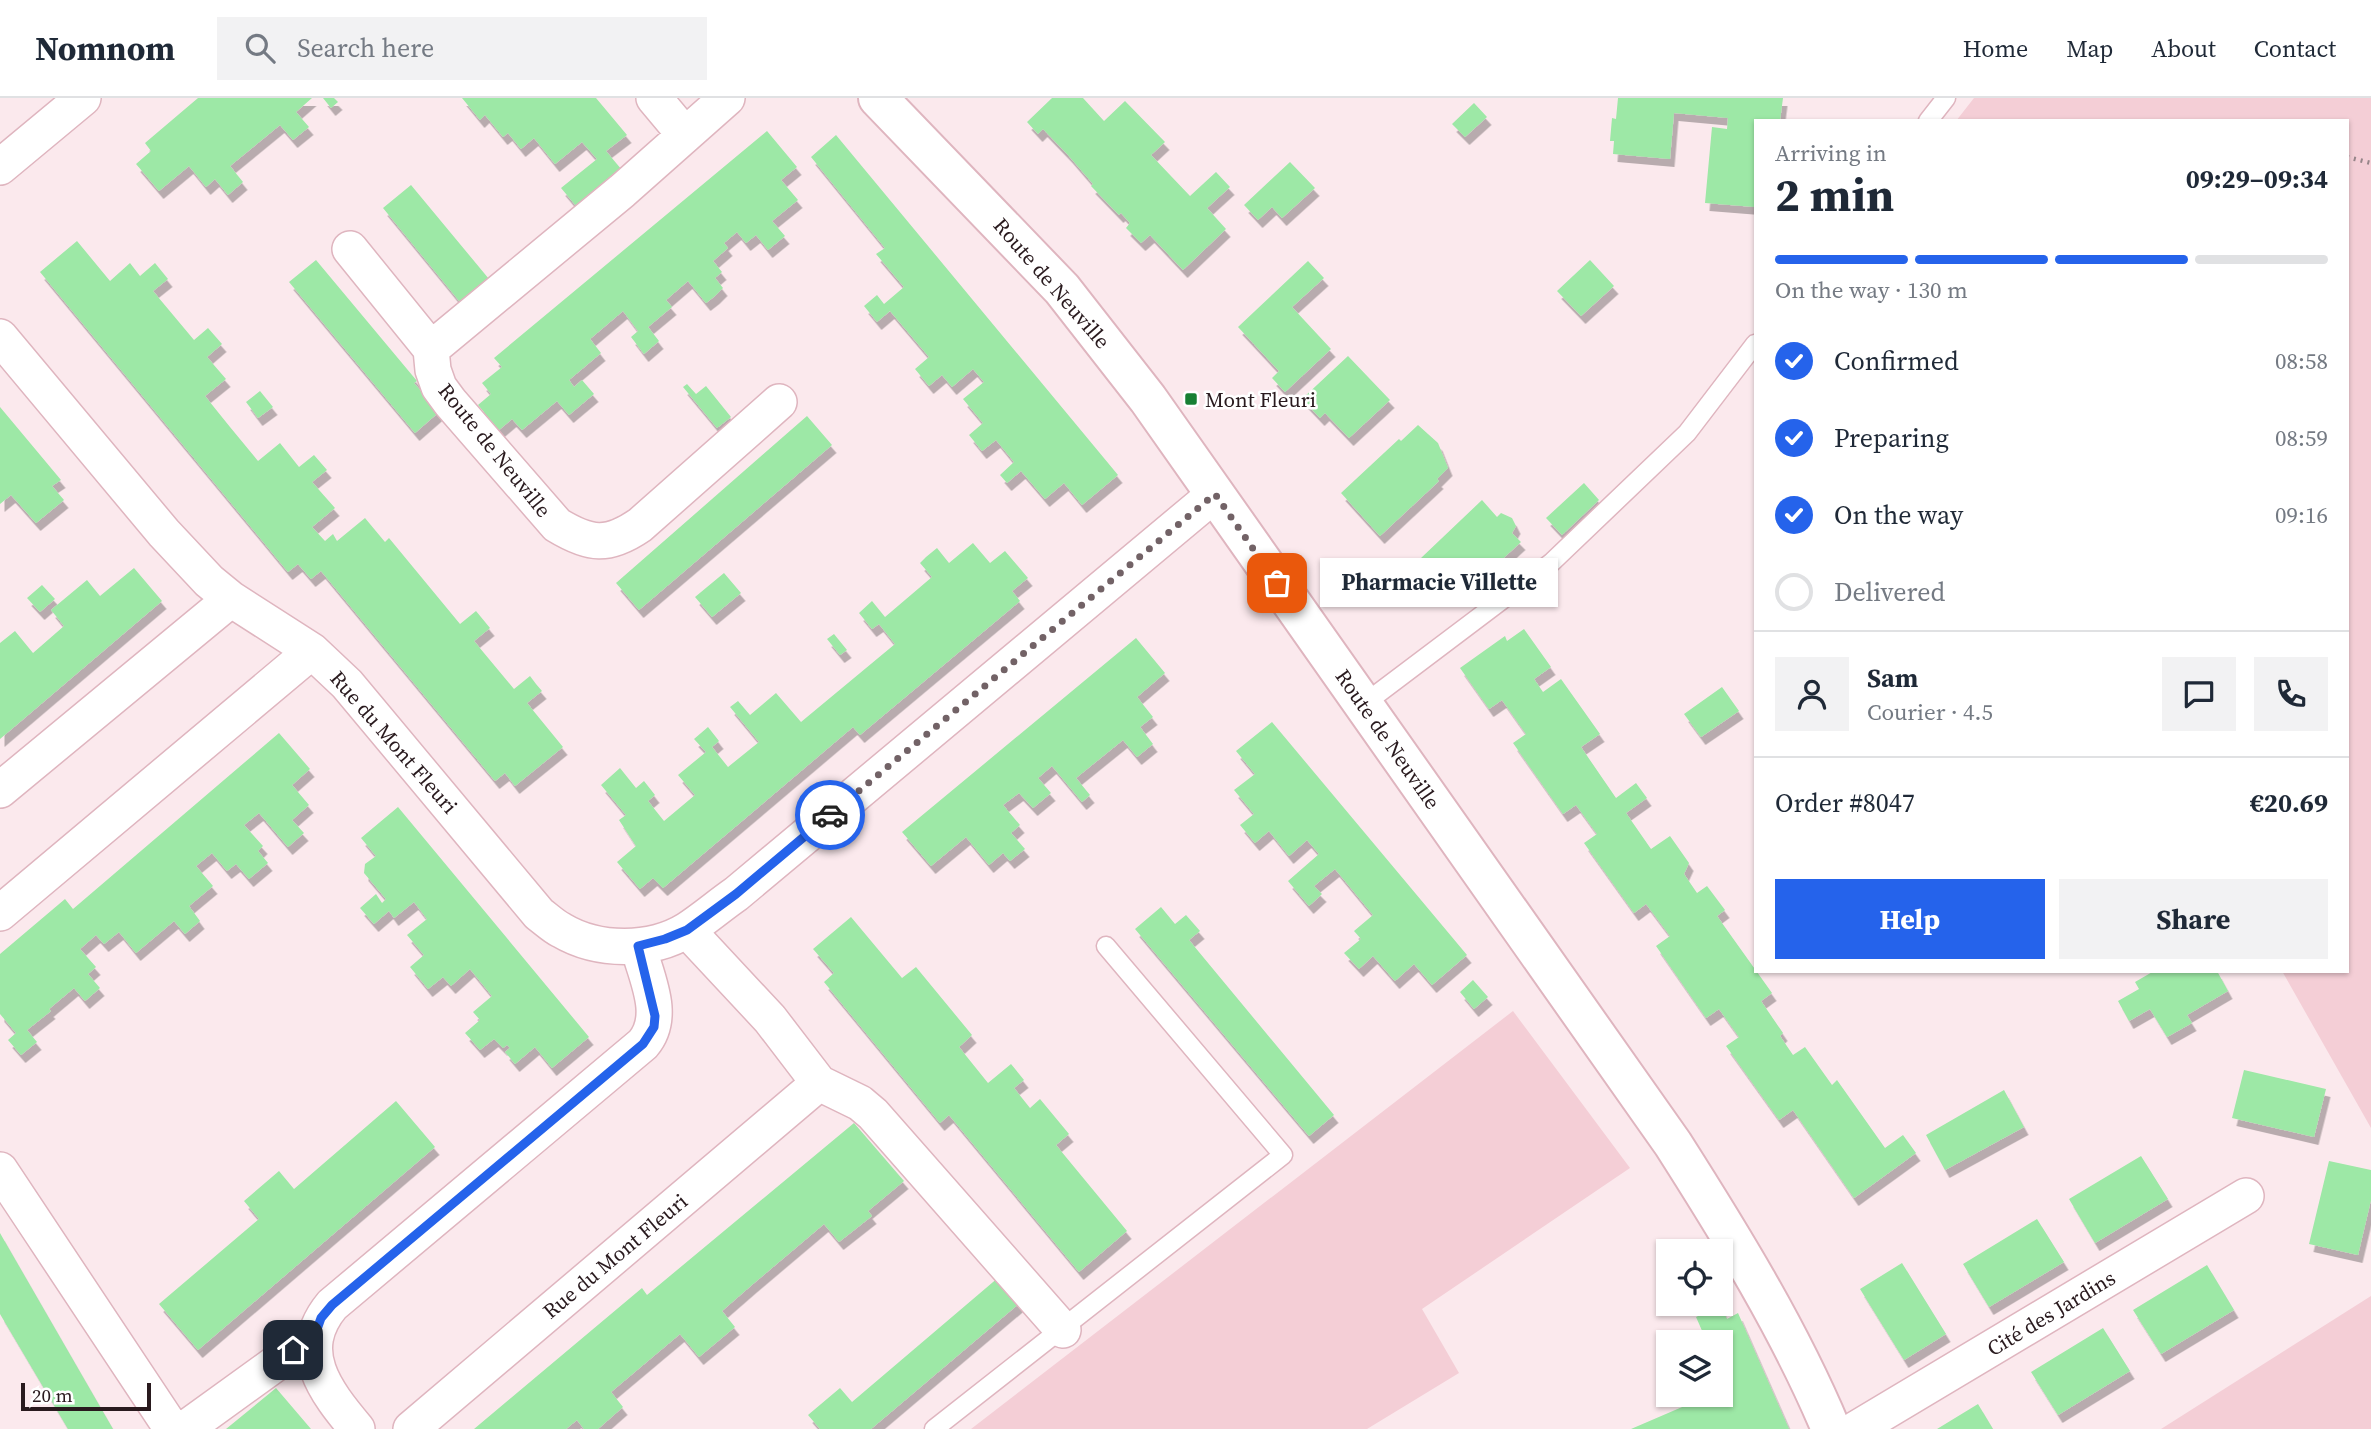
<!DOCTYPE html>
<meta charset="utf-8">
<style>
:root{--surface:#fff;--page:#f2f2f3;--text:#1f2937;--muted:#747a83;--line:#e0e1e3;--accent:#2563eb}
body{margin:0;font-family:"Source Serif 4",serif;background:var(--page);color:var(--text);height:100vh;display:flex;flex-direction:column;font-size:26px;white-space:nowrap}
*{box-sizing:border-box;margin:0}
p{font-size:23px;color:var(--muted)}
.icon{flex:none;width:38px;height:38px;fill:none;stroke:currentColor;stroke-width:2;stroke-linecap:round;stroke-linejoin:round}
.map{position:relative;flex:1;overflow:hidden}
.panel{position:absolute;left:1754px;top:21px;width:595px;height:854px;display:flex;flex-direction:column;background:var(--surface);border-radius:0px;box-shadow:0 2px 5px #0004}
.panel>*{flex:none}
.buttons{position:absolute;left:1656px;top:1141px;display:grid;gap:14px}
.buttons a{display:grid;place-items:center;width:77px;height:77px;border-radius:0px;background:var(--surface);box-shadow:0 2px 5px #0004;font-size:35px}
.scale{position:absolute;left:21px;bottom:18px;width:130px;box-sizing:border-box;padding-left:7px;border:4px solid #291a1e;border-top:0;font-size:19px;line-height:24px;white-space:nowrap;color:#291a1e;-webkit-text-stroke:5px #fff;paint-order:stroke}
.pin{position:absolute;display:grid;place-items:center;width:60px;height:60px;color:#fff;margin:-30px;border-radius:14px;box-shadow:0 4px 10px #0006}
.courier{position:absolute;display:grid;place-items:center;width:70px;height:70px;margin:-35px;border:5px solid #2563eb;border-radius:50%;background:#fff;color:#222;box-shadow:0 2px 9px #0007}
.bubble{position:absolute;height:49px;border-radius:0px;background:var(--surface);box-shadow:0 2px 5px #0004;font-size:23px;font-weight:700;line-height:49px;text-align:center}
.summary em{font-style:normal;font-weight:700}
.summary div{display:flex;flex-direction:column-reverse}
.summary{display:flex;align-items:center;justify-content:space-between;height:119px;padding:0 21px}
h1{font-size:46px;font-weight:700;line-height:52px}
.bar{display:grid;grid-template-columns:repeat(4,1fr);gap:10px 7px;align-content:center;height:84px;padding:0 21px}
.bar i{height:9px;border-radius:5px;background:var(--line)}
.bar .current{background:var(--accent)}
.bar p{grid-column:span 4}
.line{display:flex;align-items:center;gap:18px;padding:0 21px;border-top:2px solid var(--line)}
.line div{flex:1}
.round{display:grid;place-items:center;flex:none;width:74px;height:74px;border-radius:0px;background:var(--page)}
ol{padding:0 21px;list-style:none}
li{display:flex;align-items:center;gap:21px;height:77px}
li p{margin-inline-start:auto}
li .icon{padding:7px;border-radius:50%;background:var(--accent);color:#fff;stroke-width:4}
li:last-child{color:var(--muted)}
li i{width:38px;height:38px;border:4px solid var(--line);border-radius:50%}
.cta{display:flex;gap:14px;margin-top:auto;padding:14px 21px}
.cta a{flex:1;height:80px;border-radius:0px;background:var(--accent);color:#fff;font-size:28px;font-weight:700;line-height:80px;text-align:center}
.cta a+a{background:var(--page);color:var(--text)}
header{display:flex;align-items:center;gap:42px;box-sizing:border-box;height:98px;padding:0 35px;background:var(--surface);border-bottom:2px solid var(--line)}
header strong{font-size:33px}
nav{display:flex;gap:38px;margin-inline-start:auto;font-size:24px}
.search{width:490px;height:63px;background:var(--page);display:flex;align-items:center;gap:18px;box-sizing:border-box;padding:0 24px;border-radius:0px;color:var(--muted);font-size:26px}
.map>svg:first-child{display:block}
.green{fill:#f4ced6}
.building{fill:#9de8a6;filter:url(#shadow)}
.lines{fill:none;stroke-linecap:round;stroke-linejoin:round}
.service-casing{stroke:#dfb5bf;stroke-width:21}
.minor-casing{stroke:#dfb5bf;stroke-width:38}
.secondary-casing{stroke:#dfb5bf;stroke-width:42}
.path{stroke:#968589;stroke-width:4.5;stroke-dasharray:2 5;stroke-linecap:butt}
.service{stroke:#fff;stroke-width:18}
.minor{stroke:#fff;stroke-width:35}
.secondary{stroke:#fff;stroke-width:38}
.done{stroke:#726266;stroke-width:7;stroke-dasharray:0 12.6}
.route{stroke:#2563eb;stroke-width:9}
.poi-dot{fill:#177f33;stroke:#fff;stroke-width:2.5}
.labels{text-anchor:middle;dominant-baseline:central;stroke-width:5;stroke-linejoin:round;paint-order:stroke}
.street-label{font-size:21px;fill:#291a1e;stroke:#fff}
.poi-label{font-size:21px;fill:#291a1e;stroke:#fff;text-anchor:start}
</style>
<header>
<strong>Nomnom</strong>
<div class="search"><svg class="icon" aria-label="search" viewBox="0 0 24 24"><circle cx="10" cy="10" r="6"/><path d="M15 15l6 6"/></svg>Search here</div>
<nav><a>Home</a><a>Map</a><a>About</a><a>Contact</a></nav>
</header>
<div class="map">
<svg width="2371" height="1331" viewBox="0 0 2371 1331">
<defs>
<filter id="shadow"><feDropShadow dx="4.5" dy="8" stdDeviation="0" flood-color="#0004"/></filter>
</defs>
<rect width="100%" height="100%" fill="#fbe9ed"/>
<path class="green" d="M1974 0H2371V1030L2282 873H2347V23H1956Z
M1513 913 1630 1070 1422 1211 1459 1275 1367 1331H971Z
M2371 1198V1331H2161Z"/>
<path class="building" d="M198 0H312L296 14 309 29 293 42 280 27 230 68 243 84 228 97 215 81 206 89 189 68 159 93 136 66 151 53 145 45Z
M323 0H334L338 4 331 10Z
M462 0H596L627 37 606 53 627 78 582 115 561 90 597 61 582 44 555 66 534 40 521 51 508 35 503 39 485 17 480 22Z
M1052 0H1083L1104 23 1125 3 1165 44 1151 57 1190 98 1216 74 1230 89 1207 110 1226 131 1183 172 1150 137 1141 145 1126 130 1130 125 1121 115 1119 117 1091 88 1093 86 1068 57 1043 31 1038 36 1027 24Z
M1618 0H1783L1780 23H1755V109L1705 105 1712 29 1727 31 1728 20 1674 15 1670 61 1613 56 1614 43H1610L1612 20 1616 21Z
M1474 5 1487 19 1465 39 1452 26Z
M767 33 797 69 781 82 798 102 772 123 785 138 768 152 756 137 746 145 737 134 724 145 728 150 713 163 722 174 715 180 723 190 715 198 706 205 688 183 666 202 672 209 648 229 659 243 644 256 631 239 638 233 623 213 590 241 601 255 569 282 574 289 582 282 594 296 569 317 557 303 522 332 512 321 499 332 478 307 491 296 482 285 502 269 494 260Z
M836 37 1118 377 1082 407 1064 385 1045 401 1021 373 1007 385 1000 377 1014 364 996 342 982 353 969 337 983 325 963 301 984 284 973 271 952 289 942 277 929 288 915 271 929 259 890 213 877 224 864 208 877 197 884 206 904 189 876 156 885 150 811 59Z
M1290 64 1315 90 1282 120 1272 109 1258 122 1244 107Z
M411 87 489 181 460 204 383 110Z
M77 143 110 183 130 165 140 178 155 165 168 181 153 193 194 242 208 230 222 246 207 259 226 281 205 298 230 329 258 363 280 345 299 369 314 357 327 372 312 384 335 410 312 429 325 443 333 436 337 443 365 420 385 444 389 440 460 526 476 513 490 530 474 543 514 591 530 578 536 586 542 593 527 605 563 649 515 688 505 675 495 683 321 473 311 481 298 466 288 474 40 174Z
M316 162 417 283 414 285 439 314 415 335 289 184Z
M1590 162 1614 188 1581 218 1557 193Z
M1308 163 1324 180 1292 209 1331 251 1285 294 1272 280 1279 273 1238 229Z
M1348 258 1390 302 1349 340 1325 315 1320 320 1302 301Z
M687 286 696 296 706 288 731 319 717 330 683 289Z
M260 293 273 309 258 320 246 304Z
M0 309 61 382 52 388 64 402 36 425 11 397 0 406Z
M807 318 832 347 639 512 616 485Z
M1418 327 1438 345 1448 370 1437 381 1439 383 1380 438 1341 395 1399 341 1401 343Z
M1584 385 1599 402 1562 437 1546 420Z
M1482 402 1497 419 1501 415 1512 420 1516 428 1512 435 1521 444 1459 501 1421 460Z
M973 445 990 465 1005 453 1028 480 1012 493 1020 503 860 637 853 629 663 790 653 780 640 791 617 764 636 748 619 722 626 717 601 687 620 670 636 690 644 683 655 697 648 703 664 723 695 697 678 677 706 654 694 641 708 629 719 643 712 649 728 669 759 644 730 609 738 603 750 617 776 595 801 624 895 546 879 526 872 531 859 515 872 503 885 519 932 479 920 465 926 459 937 450 949 465Z
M134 470 162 503 0 641V545L15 533 33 555 64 528 51 512 87 482 100 498Z
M724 475 741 495 712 519 695 499Z
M42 487 55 501 40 514 27 500Z
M1524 531 1551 569 1534 581 1543 594 1561 581 1600 636 1581 649 1616 700 1636 685 1647 700 1626 715 1651 751 1670 738 1689 765 1684 776 1697 795 1707 788 1725 812 1717 818 1772 895 1761 903 1783 935 1780 938 1793 957 1805 949 1832 987 1837 982 1885 1050 1903 1037 1916 1055 1854 1100 1793 1012 1779 1022 1726 948 1739 939 1719 911 1706 920 1656 848 1670 838 1646 806 1634 815 1584 745 1597 736 1576 707 1563 716 1513 645 1526 636 1502 602 1489 611 1460 570 1505 538 1507 543Z
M834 536 847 552 840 557 827 541Z
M1136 540 1165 575 1137 599 1153 619 1140 629 1153 646 1137 659 1123 642 1076 680 1090 697 1082 704 1052 668 1038 680 1051 695 1033 710 1019 695 1003 707 1020 727 1011 735 1025 751 1010 763 1003 755 989 767 966 739 931 768 902 734Z
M1722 589 1739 613 1701 639 1684 616Z
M1272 624 1467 857 1432 887 1414 866 1395 883 1373 858 1359 871 1344 855 1361 841 1354 833 1373 817 1335 771 1314 788 1322 796 1309 808 1288 783 1319 756 1307 742 1289 758 1269 733 1255 745 1240 727 1254 716 1234 692 1255 676 1236 653Z
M279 635 310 671 292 687 309 707 292 722 304 735 288 749 259 715 244 727 263 748 258 753 268 765 249 781 236 766 227 773 212 755 196 768 213 788 189 808 200 823 185 836 174 823 136 855 119 834 104 846 96 837 80 851 96 869 88 876 100 890 85 903 74 890 49 911 51 913 27 932 37 944 21 957 8 942 16 935 0 916V856L65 801 73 811Z
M398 709 589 939 552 970 535 949 515 966 505 954 510 950 507 947 503 950 494 941 480 952 473 944 465 935 480 922 473 914 492 898 470 871 451 888 443 879 428 891 410 869 424 857 407 837 427 821 414 804 394 820 389 813 374 826 360 810 376 796 382 805 386 801 364 775 365 766 376 758 361 740Z
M1161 809 1175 826 1186 817 1200 833 1189 842 1334 1017 1309 1038 1135 831Z
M851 819 902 880 916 869 972 937 959 949 988 985 1011 966 1024 982 1014 990 1030 1010 1040 1001 1069 1036 1056 1047 1127 1133 1079 1174 949 1017 940 1025 824 884 834 875 813 851Z
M2154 873H2217L2228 893 2187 917 2192 925 2167 939 2150 911 2129 923 2118 903 2139 891 2135 884Z
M1473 882 1488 899 1474 911 1460 894Z
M2244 972 2326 991 2314 1039 2232 1020Z
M2004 992 2024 1029 1945 1072 1926 1037Z
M396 1003 435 1049 198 1252 159 1206 259 1121 244 1103 279 1073 294 1091Z
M854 1025 904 1083 868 1113 872 1118 839 1144 824 1126 753 1186 722 1213 735 1229 699 1259 680 1236 611 1294 623 1309 598 1331H584L577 1322 566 1331H474L642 1190 647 1197Z
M2141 1058 2168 1101 2095 1145 2069 1101Z
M2329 1063 2371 1072V1102L2358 1157 2309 1146Z
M2037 1121 2064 1164 1989 1209 1963 1166Z
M0 1135 8 1149 113 1331H68L0 1216Z
M1902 1165 1946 1236 1904 1262 1860 1191Z
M2207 1167 2234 1212 2161 1256 2133 1212Z
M1006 1173 1027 1199 871 1331H820L808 1317 840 1290 852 1304Z
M1720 1207 1727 1221 1738 1215 1789 1331H1631L1710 1297H1720V1293L1728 1290 1720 1274V1244H1707L1696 1219Z
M2103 1230 2130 1273 2058 1317 2031 1274Z
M276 1290 311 1331H226Z
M1978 1306 1993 1331H1937Z"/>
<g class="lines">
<defs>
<path id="service" d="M1928 23 1946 0
M1364 606 1551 465 1687 335 1755 246
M934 1331 1283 1057 1106 848"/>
<path id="minor" d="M654 0 685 37
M0 69 83 0
M350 151 431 251 433 272 439 289 450 304 557 427C590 447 608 449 640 427L779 304
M0 239 164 435 209 483 231 501 312 553 347 586 539 816C546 821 553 828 561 832 598 854 651 854 687 832 704 821 720 807 736 796L1215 396
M431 251 622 93 727 0
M0 692 231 501
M0 815 312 553
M819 985 860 1005 873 1016 1063 1232
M0 1072 172 1331
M185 1331 315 1237
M357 1331C325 1293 294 1253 332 1207L643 946C667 918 646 879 638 848
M411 1331 819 985 770 921 687 832
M1856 1331 2246 1098"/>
<path id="secondary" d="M878 0 1062 191 1148 301 1673 1046C1731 1137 1789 1231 1831 1331"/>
</defs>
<use href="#service" class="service-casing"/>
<use href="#minor" class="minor-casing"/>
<use href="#secondary" class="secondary-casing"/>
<path class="path" d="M2347 59 2371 65"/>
<use href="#service" class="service"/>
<use href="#minor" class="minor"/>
<use href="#secondary" class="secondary"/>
</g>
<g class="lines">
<path class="done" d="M830 717 1215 396 1277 485"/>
<path class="route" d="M293 1252 315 1237 321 1220 332 1207 643 946 654 929 655 918 638 848 665 841 687 832 736 796 830 717"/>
</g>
<rect class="poi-dot" x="1184" y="294" width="14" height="14" rx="3.5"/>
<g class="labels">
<g class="street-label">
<text transform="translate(1052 185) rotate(49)">Route de Neuville</text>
<text transform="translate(495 352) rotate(51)">Route de Neuville</text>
<text transform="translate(1388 641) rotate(55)">Route de Neuville</text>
<text transform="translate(394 644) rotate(49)">Rue du Mont Fleuri</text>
<text transform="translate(615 1158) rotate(-40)">Rue du Mont Fleuri</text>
<text transform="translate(2051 1215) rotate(-31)">Cité des Jardins</text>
</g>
<g class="poi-label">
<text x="1205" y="301">Mont Fleuri</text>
</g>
</g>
</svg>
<div class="buttons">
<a><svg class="icon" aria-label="locate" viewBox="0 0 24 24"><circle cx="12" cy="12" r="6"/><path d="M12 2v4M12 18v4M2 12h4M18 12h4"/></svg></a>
<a><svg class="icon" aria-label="layers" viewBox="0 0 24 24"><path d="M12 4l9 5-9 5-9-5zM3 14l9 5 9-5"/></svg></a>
</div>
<div class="scale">20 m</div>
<div class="pin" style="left:1277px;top:485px;background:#ea580c"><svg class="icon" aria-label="bag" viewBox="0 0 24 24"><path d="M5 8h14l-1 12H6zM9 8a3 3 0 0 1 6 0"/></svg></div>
<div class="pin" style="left:293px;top:1252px;background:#1f2937"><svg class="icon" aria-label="home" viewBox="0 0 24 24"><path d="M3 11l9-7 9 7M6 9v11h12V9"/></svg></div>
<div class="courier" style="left:830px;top:717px"><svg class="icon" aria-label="car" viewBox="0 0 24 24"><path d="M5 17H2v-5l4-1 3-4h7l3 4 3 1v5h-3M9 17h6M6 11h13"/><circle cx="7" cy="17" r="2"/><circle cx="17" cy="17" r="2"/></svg></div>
<div class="bubble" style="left:1320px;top:460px;width:238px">Pharmacie Villette</div>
<section class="panel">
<div class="summary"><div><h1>2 min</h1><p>Arriving in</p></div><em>09:29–09:34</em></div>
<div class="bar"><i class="current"></i><i class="current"></i><i class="current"></i><i></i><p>On the way · 130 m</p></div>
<ol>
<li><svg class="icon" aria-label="check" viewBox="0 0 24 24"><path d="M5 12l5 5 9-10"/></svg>Confirmed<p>08:58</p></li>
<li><svg class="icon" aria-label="check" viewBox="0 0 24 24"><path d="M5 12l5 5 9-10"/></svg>Preparing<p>08:59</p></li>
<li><svg class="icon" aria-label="check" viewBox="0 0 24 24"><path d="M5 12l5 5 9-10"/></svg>On the way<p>09:16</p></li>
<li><i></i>Delivered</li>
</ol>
<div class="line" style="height:126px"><a class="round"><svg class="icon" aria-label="person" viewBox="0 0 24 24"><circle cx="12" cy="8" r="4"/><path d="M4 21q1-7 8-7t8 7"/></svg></a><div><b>Sam</b><p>Courier · 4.5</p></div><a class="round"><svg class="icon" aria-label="chat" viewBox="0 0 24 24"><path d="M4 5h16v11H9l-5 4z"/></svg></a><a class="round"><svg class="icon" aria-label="phone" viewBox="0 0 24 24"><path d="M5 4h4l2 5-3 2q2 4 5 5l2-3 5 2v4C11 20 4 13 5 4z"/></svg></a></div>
<div class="line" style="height:91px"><div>Order #8047</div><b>€20.69</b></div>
<div class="cta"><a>Help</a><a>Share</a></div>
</section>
</div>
